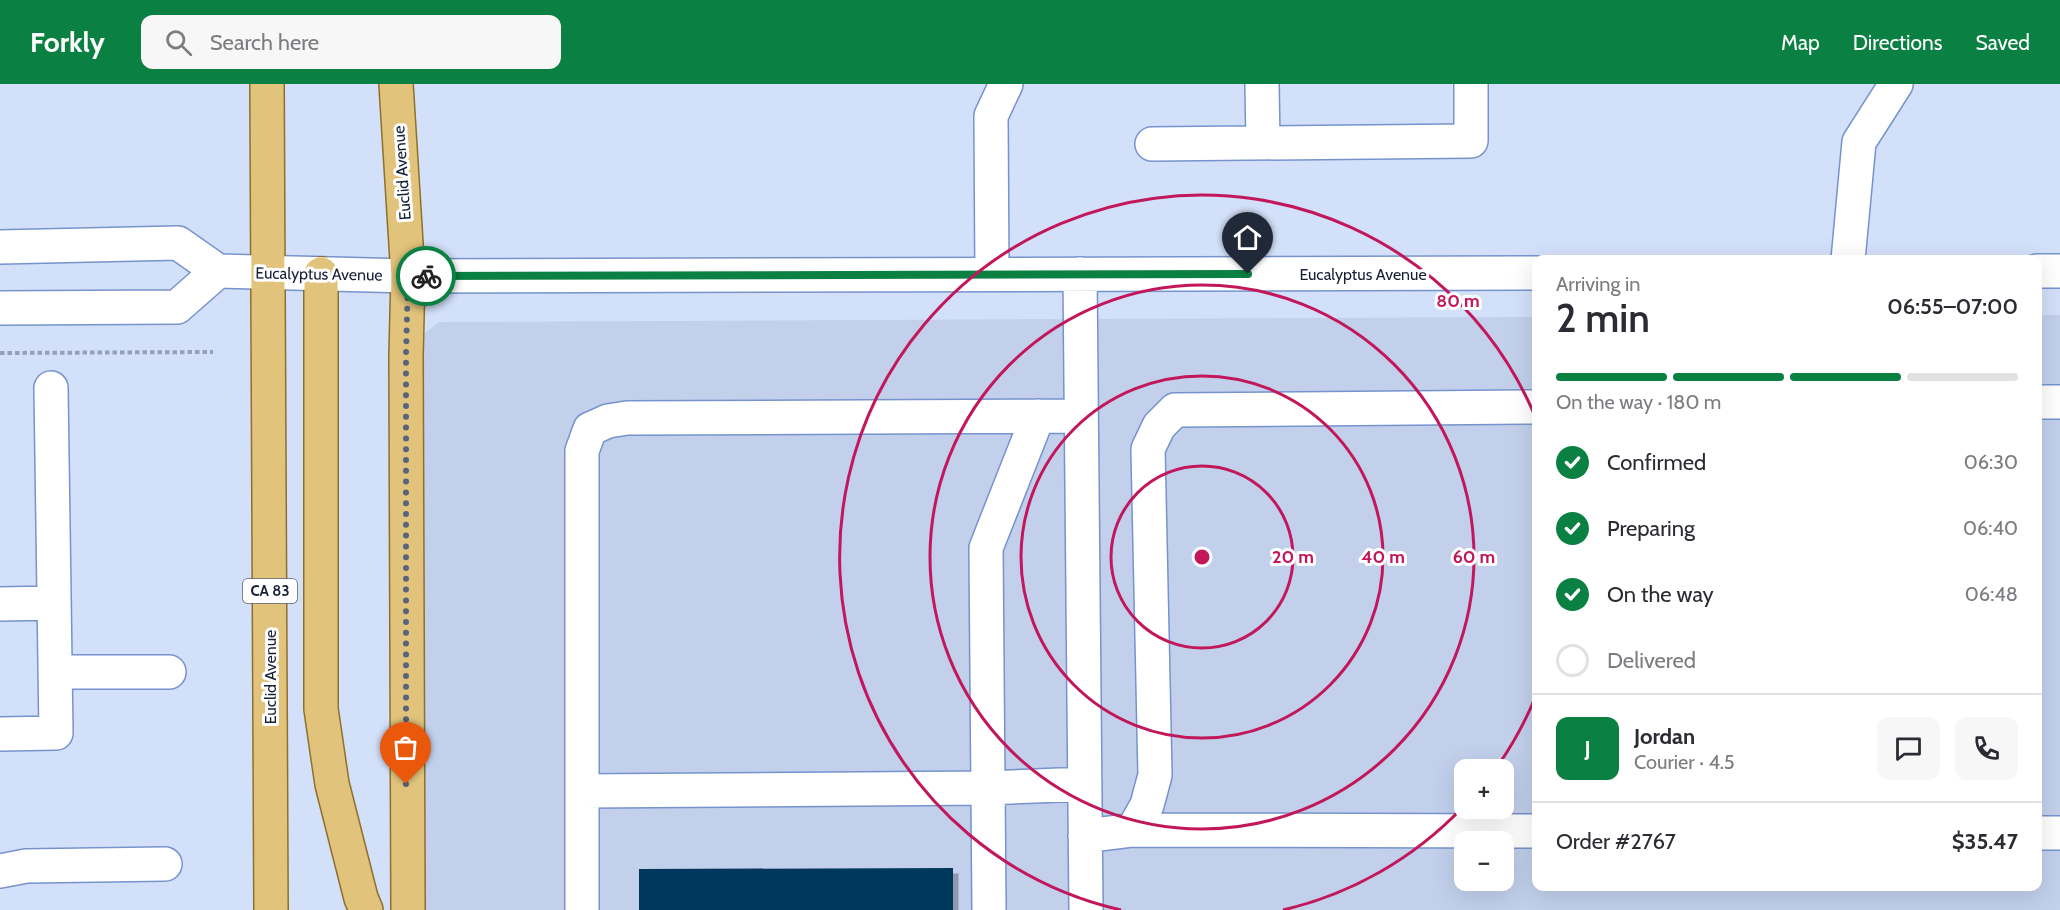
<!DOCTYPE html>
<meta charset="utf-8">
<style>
:root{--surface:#fff;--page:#f7f7f7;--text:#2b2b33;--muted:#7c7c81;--line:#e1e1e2;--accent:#0b8043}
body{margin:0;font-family:Cabin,sans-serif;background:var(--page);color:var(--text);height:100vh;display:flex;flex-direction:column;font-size:22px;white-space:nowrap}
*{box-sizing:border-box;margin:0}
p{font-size:20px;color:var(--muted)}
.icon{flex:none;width:33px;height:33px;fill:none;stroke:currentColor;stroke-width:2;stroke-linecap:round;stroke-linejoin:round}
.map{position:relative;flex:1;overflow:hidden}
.panel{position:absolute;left:1532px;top:171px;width:510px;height:636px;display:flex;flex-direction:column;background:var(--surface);border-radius:12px;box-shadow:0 6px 24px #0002}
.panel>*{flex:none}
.buttons{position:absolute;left:1454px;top:675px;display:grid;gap:12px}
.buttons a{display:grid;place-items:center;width:60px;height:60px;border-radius:12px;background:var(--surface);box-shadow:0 6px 24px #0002;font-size:30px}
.pin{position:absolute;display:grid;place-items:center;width:51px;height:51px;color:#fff;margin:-62px -26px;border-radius:50% 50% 50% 0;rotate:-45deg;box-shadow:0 0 6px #0007}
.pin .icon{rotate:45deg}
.courier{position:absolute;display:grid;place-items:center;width:60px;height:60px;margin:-30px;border:4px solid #0b8043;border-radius:50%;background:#fff;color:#222;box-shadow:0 2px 8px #0007}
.headline em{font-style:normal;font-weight:600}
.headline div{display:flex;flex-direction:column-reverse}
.headline{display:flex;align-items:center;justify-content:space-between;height:102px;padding:0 24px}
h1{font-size:39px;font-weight:600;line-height:45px}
.bar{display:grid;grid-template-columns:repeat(4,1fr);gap:9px 6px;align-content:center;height:72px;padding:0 24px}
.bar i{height:8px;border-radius:4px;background:var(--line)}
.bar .selected{background:var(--accent)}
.bar p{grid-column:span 4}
.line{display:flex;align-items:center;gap:15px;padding:0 24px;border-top:2px solid var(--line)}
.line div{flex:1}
.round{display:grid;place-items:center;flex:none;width:63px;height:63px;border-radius:12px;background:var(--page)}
ol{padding:0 24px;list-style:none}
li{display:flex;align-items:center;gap:18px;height:66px}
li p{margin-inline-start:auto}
li .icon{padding:6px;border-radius:50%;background:var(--accent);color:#fff;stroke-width:4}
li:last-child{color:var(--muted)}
li i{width:33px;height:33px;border:3px solid var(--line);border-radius:50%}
header{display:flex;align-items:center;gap:36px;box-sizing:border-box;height:84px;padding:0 30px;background:var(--accent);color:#fff}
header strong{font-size:28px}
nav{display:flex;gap:33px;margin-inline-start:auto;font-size:21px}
.search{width:420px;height:54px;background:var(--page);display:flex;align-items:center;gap:15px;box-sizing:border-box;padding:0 21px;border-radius:12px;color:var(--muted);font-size:22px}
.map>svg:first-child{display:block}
.built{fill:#c2d0ec;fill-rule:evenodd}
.building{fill:#00385c;filter:url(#shadow)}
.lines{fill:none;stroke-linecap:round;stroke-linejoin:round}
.minor-casing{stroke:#7693cd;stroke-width:36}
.major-casing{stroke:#8d702b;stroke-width:36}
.path{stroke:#94a0b9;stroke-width:4;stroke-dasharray:4.5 3;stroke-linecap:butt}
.minor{stroke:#fff;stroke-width:33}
.major{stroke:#e1c37c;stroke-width:33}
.done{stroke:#58647c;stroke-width:6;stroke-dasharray:0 10.8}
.route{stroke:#0b8043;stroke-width:8}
.ring{fill:none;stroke:#c2185b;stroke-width:3}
.labels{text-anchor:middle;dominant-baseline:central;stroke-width:6;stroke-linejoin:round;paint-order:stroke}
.shield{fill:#fff;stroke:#5c6474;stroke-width:1.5}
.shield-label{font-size:15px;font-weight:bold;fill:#162138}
.street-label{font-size:16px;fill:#162138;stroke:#fff}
.centre{fill:#c2185b;stroke:#fff;stroke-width:3}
.ring-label{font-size:18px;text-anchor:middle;font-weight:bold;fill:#c2185b;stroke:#fff;stroke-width:6;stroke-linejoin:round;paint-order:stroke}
</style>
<header>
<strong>Forkly</strong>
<div class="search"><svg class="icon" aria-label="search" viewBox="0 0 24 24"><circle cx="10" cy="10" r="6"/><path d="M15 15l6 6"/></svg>Search here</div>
<nav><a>Map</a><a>Directions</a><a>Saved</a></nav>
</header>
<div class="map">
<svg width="2060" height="826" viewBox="0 0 2060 826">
<defs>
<filter id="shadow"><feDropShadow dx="5.5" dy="5.5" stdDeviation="0" flood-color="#0004"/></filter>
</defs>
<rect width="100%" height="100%" fill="#d3e0f9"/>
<path class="built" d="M2037 231H2060V826H409L408 263 439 238 1536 233V802H2037ZM1464 686H1503V724H1464ZM1464 758H1503V796H1464Z"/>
<path class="building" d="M953 784V826H639V785Z"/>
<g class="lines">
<defs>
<path id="minor" d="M1262 0 1263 59
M1152 60 1471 57V0
M0 163 178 159 218 187 408 192 1536 189
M1848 176 1859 58 1896 0
M2037 187H2060
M992 190 991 32 1006 0
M1080 190 1086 826
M0 224 177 223 218 187
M2037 318H2060
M0 520 54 519
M56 588H169
M0 650 56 649 51 304
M582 707 988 704 1085 700
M1133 746 1147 721 1155 691 1148 365 1159 342 1175 326 1536 323
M2037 749H2060
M1085 752 1133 746 1536 747
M0 787 26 782 165 780
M582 826V367L590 345 608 337 627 334 1081 332
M989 826 986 464 1038 332"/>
<path id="major" d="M267 0 271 826
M396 0 408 192 406 271 408 826
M321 190V625L332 700 361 814 366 826"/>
</defs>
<use href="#minor" class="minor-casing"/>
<use href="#major" class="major-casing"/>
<path class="path" d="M0 269 213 268"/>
<use href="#minor" class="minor"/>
<use href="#major" class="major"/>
</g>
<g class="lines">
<path class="done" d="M406 700V271L408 192H426"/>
<path class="route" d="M426 192 1248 190"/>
</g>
<g class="ring">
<circle cx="1202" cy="473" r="91"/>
<circle cx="1202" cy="473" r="181"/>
<circle cx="1202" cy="473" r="272"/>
<path d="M1535 614A362 362 0 0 1 1497 683M1462 724A362 362 0 0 1 1283 826M1121 826A362 362 0 1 1 1535 332"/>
</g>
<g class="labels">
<rect class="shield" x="243" y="495" width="54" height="24" rx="4.5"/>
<g class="shield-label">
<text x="270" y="507">CA 83</text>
</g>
<g class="street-label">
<text transform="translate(402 89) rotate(-94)">Euclid Avenue</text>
<text transform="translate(319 190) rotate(1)">Eucalyptus Avenue</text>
<text x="1363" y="190">Eucalyptus Avenue</text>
<text transform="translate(270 593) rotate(-90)">Euclid Avenue</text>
</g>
</g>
<circle cx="1202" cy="473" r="9" class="centre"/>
<g class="ring-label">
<text x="1458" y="223">80 m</text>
<text x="1293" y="479">20 m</text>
<text x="1383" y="479">40 m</text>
<text x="1474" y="479">60 m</text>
</g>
</svg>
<div class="buttons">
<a>+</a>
<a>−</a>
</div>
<div class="pin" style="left:406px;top:700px;background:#ea580c"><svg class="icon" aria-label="bag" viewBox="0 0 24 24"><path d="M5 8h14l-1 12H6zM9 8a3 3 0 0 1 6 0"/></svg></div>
<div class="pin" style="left:1248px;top:190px;background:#1f2937"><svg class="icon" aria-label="home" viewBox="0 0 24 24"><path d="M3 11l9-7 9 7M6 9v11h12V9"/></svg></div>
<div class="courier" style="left:426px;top:192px"><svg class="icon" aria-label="bike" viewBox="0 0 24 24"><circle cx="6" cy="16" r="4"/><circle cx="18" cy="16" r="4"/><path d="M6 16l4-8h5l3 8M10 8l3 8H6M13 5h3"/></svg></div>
<section class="panel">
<div class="headline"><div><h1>2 min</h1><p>Arriving in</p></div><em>06:55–07:00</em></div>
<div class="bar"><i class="selected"></i><i class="selected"></i><i class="selected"></i><i></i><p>On the way · 180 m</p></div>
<ol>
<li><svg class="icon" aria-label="check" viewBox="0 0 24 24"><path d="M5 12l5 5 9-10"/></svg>Confirmed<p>06:30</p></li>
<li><svg class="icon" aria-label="check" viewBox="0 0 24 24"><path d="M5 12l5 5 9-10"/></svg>Preparing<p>06:40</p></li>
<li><svg class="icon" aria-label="check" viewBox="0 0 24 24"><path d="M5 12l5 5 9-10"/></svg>On the way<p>06:48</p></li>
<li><i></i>Delivered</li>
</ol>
<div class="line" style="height:108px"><b class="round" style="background:var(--accent);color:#fff">J</b><div><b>Jordan</b><p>Courier · 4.5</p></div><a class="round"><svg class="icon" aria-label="chat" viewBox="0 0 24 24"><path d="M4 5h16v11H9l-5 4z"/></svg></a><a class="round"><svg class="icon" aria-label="phone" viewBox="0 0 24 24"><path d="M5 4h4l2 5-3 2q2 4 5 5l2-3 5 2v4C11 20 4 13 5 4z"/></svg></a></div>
<div class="line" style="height:78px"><div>Order #2767</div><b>$35.47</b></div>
</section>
</div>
